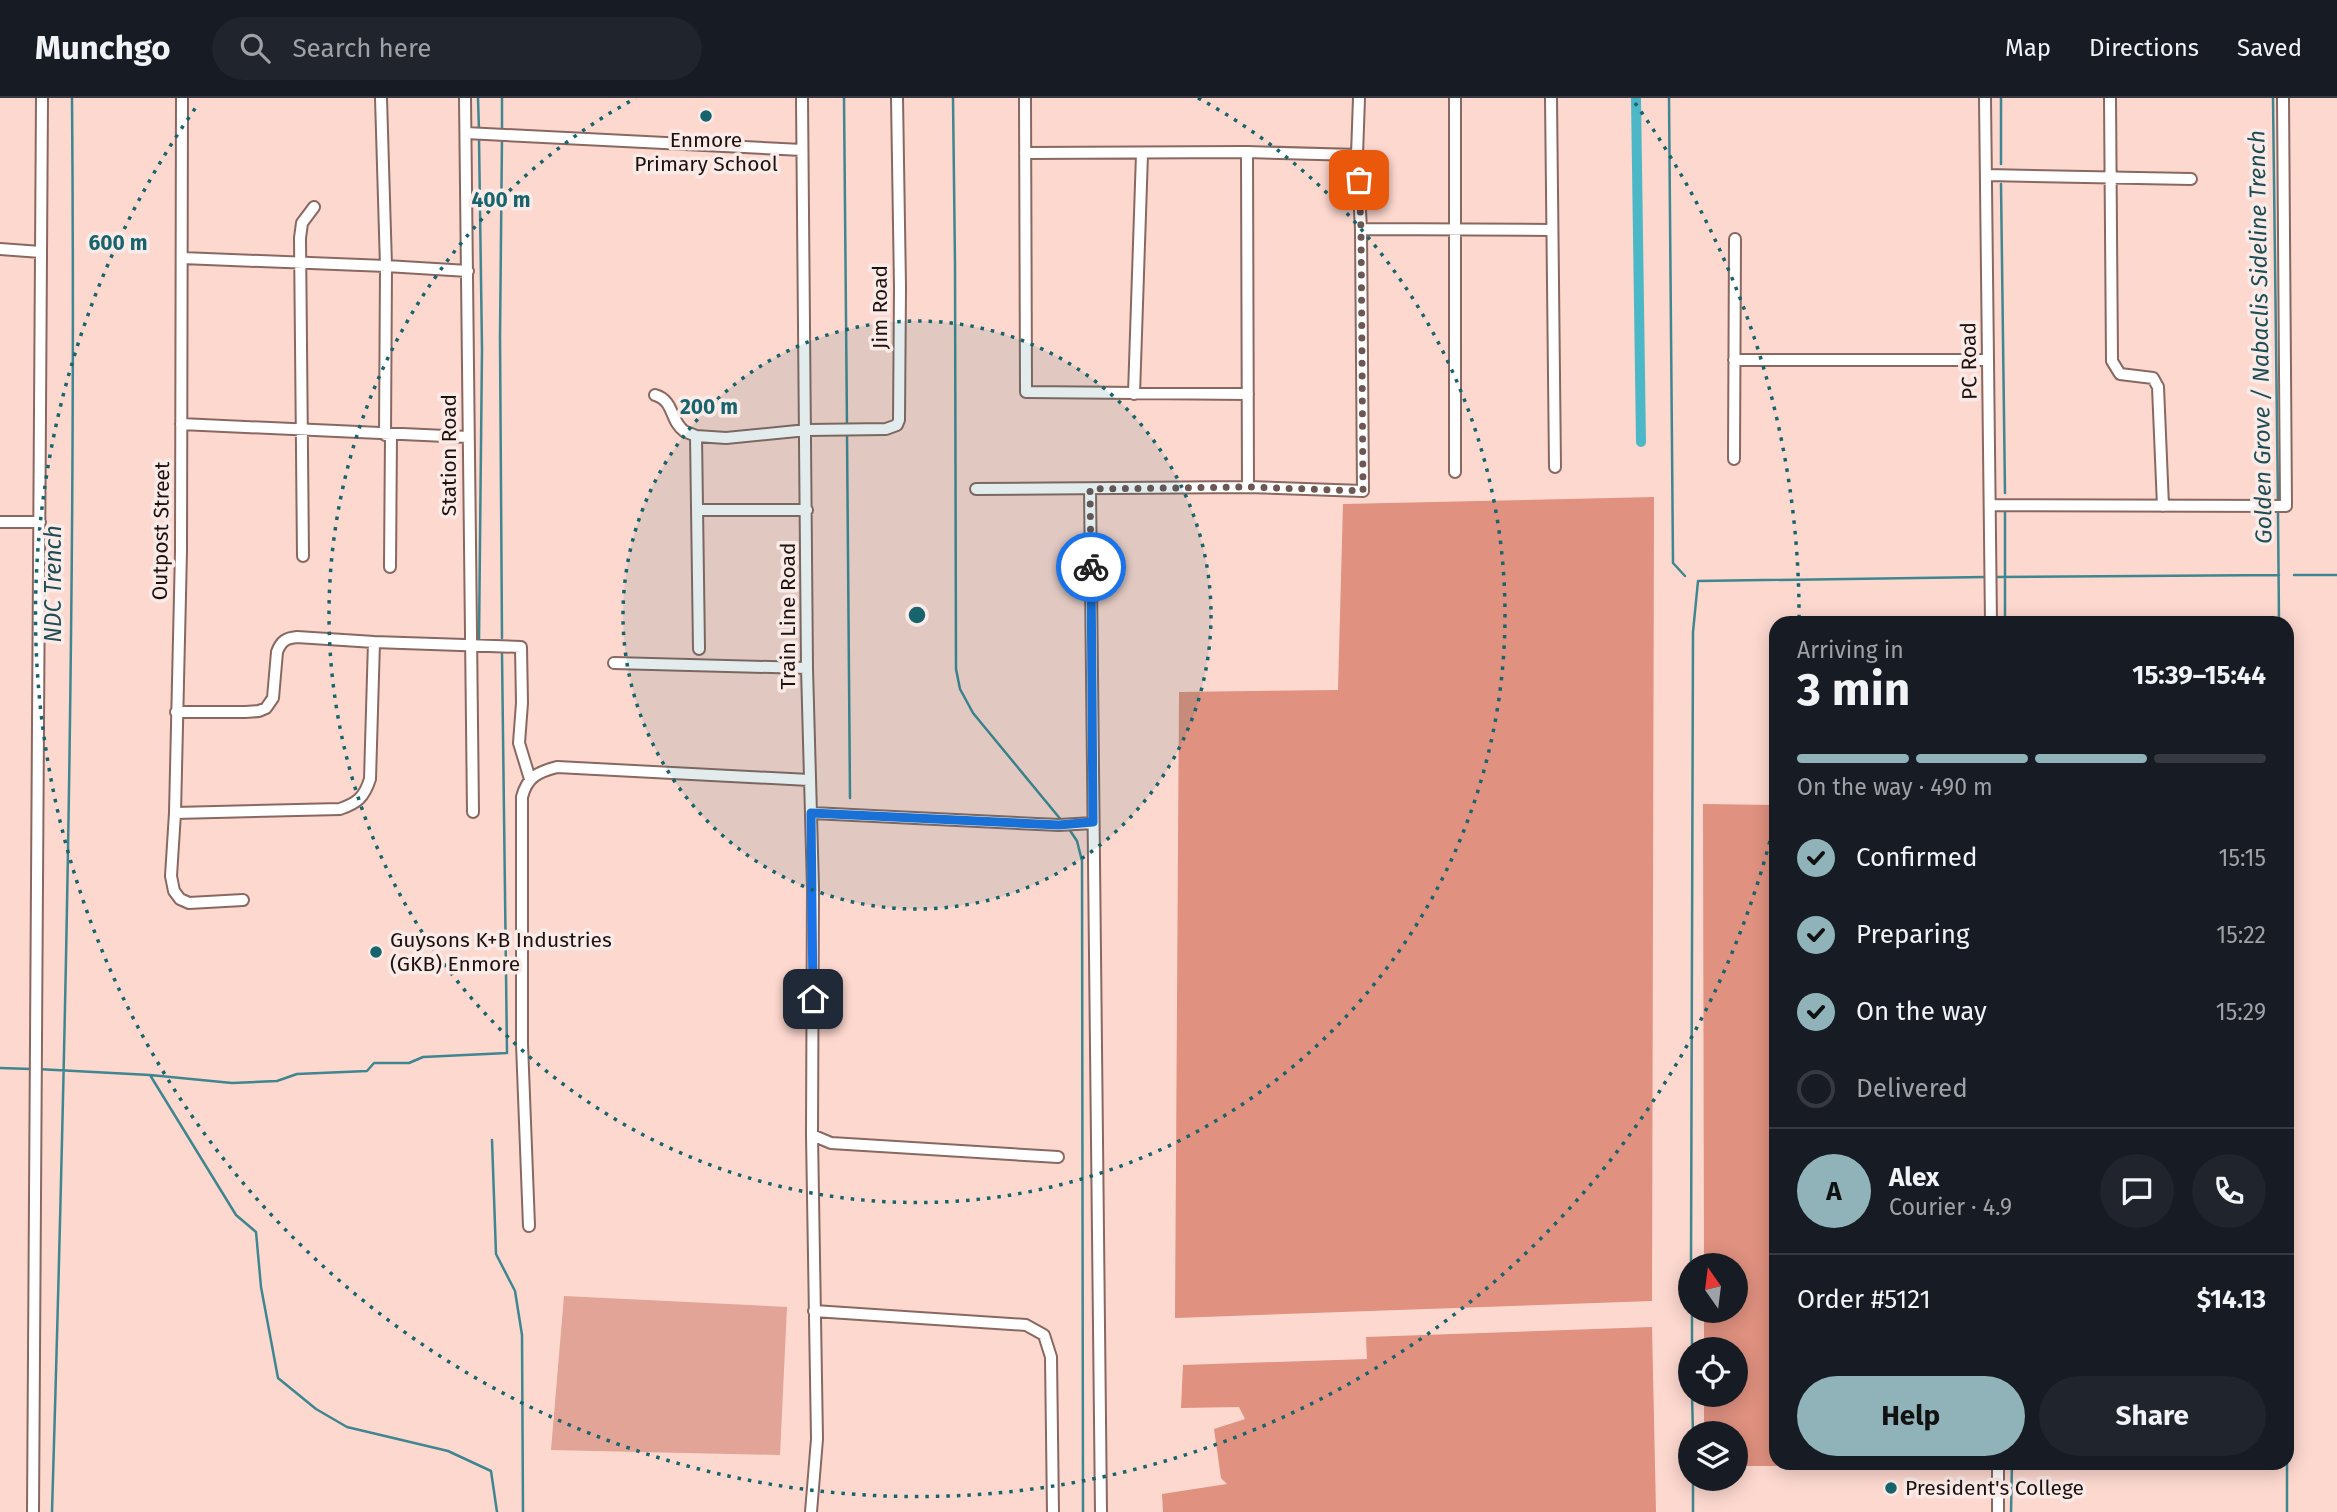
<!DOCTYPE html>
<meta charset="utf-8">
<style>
:root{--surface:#171b24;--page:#20242c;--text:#f1f3f6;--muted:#9ea1a6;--line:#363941;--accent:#8fb3b8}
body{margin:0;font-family:"Fira Sans",sans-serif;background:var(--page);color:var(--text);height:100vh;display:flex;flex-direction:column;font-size:26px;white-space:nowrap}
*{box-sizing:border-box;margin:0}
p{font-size:23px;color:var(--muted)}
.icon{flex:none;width:38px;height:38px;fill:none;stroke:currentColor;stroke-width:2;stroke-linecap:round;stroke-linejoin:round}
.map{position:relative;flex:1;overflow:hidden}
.sheet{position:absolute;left:1769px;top:518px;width:525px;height:854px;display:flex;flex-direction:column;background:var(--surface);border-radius:21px;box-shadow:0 4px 18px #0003}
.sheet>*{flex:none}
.needle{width:46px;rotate:346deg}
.fabs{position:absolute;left:1678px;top:1155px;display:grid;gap:14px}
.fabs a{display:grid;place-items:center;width:70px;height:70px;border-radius:50%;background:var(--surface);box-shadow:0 4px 18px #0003;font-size:35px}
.pin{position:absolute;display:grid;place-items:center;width:60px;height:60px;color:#fff;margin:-30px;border-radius:14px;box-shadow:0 4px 10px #0006}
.courier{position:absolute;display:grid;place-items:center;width:70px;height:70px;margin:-35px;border:5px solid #1a73e8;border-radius:50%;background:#fff;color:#222;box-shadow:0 2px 9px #0007}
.summary em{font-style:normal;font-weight:700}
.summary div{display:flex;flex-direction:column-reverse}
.summary{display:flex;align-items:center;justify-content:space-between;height:119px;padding:0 28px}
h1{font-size:46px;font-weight:700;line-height:52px}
.bar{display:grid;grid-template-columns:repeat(4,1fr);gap:10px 7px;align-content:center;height:84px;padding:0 28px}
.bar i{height:9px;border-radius:5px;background:var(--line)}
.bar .active{background:var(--accent)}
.bar p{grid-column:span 4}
.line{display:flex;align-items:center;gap:18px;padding:0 28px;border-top:2px solid var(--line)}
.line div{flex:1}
.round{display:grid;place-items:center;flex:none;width:74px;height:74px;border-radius:37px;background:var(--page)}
ol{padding:0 28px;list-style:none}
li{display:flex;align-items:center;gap:21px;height:77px}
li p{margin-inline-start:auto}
li .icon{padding:7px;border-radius:50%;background:var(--accent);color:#111;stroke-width:4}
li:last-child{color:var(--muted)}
li i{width:38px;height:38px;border:4px solid var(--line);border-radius:50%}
.action{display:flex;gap:14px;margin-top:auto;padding:14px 28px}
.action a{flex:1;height:80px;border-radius:42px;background:var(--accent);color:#111;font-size:28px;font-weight:700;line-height:80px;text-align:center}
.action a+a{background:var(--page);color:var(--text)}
header{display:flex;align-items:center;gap:42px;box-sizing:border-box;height:98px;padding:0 35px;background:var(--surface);border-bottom:2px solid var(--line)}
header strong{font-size:33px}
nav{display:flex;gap:38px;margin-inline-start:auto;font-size:24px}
.search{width:490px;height:63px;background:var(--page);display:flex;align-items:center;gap:18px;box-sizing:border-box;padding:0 24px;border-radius:38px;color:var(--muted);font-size:26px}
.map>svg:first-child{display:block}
.green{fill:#e1a496}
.forest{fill:#e0917f}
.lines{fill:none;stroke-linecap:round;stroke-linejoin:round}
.stream{stroke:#3e8690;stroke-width:2.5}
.canal{stroke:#4cb8c7;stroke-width:10}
.minor-casing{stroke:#886861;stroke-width:14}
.minor{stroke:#fff;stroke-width:10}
.done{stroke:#6c5752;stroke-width:7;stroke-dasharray:0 12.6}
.route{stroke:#1a73e8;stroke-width:9}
.ring{fill:none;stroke:#17646d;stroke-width:3.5;stroke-dasharray:3.5 7}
.poi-dot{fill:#17646d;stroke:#faebe8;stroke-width:2.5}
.labels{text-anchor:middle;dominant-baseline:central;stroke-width:7;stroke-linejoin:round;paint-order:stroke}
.poi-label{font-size:21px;fill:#1e120f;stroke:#faebe8;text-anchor:start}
.street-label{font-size:21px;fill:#1e120f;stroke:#faebe8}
.water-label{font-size:23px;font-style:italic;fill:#1e4d54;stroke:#faebe8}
.centre{fill:#17646d;stroke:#faebe8;stroke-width:3.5}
.ring-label{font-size:21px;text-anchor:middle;font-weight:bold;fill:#17646d;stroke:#faebe8;stroke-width:7;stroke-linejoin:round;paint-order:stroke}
</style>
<header>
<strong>Munchgo</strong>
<div class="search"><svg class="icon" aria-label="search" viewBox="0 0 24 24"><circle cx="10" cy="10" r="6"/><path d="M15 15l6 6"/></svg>Search here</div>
<nav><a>Map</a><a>Directions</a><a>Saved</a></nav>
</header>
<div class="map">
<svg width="2337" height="1414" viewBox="0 0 2337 1414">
<rect width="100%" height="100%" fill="#fdd8cf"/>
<path class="green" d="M564 1198 787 1209 780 1357 551 1352Z"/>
<path class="forest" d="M1654 399 1652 1203 1175 1220 1179 594 1338 592 1343 406Z
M1703 706 1776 707V1365H1788V1368H1736V1335H1704V1297H1736V1251H1704V1213H1736V1167H1704Z
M1652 1229 1656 1414H1163L1162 1396 1227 1386 1221 1380 1214 1331 1245 1321 1239 1309 1181 1310 1183 1267 1367 1261 1366 1239Z"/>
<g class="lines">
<path class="stream" d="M478 0 479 33
M502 0V33
M844 0 847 329
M953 0 955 167 956 571 960 591 973 615 1062 723
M1669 0 1673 465 1685 478
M2001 0V66
M2273 0 2278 406
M502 39 500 239 502 540
M479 40 482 251 479 541
M2001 86 2005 395
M847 336 850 700
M2278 413 2279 525
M2294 477H2337
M1993 479 2279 477
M2005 525V412
M1069 731 1077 743 1082 763 1083 1414
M0 970 31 971
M37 971 150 977 236 1117 256 1134 261 1189 278 1280 316 1311 347 1329 448 1353 491 1373 497 1414
M150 977 232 985 277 983 297 976 367 973 374 965H409L423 959 507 955 502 556
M492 1042 496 1156 515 1193 522 1237 523 1414
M1691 1167 1693 534 1698 483 1986 479
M1692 1213V1251
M1692 1297 1693 1335
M2287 1365V1414
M1693 1381V1414
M52 1414C66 943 76 471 72 0
M2011 1414 2012 1365"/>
<path class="canal" d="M1636 0 1641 344"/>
<defs>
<path id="minor" d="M182 0 181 453 175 715 171 778 174 793 180 801 189 805 243 802
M381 0 386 168 385 337
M465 0 473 714
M802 0 807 570 813 790 812 1037 817 1341 811 1414
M1025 0 1026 294 1248 296
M1551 0 1555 369
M1985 0 1991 525
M2110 0 2112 263 2120 276 2153 280 2158 289 2163 408
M466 35 802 52
M1247 54 1248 389
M1025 55 1247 54 1357 57
M1987 77 2191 81
M1361 131 1552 132
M0 151 41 154
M182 160 386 168 468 173
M1734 262H1988
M1134 296 1142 56
M655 297C674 302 670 323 684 333 688 335 692 336 696 338L699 551
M181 326 468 339
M696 338 726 340 807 332 886 331 897 327 899 322 900 189 897 0
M1734 361 1735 141
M1455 374V0
M976 391 1248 389 1363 393 1361 131 1357 57 1359 0
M1090 391 1101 1414
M1991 407 2286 408 2283 0
M697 412H807
M0 424H40
M303 458 300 140 302 125 314 109
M390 469 391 337
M614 565 807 570
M176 614H245L259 613 266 610 273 600 277 554C281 543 286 540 297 539L374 544 521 549 522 605 519 645 530 681
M175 715 340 711C357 705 364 700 370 681L374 544
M812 715 1059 727 1093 725
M812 1037 831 1045 1058 1059
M529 1128 522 946V699C527 679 538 674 557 669L809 682
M814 1213 1026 1227 1044 1237 1051 1259 1053 1414
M1998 1365V1414
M33 1414 42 0"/>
</defs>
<use href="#minor" class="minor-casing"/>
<use href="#minor" class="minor"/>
</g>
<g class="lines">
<path class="done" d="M1091 469 1090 391 1248 389 1363 393 1361 131 1359 82"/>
<path class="route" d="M813 901 811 715 1059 727 1093 724 1091 469"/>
</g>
<circle cx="917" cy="517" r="294" fill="#17646d" fill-opacity=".12"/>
<g class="ring">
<circle cx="917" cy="517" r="294"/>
<path d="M1198 0A588 588 0 1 1 636 0"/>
<path d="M1775 723A882 882 0 1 1 199 5M1635 5A882 882 0 0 1 1799 525"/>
</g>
<g class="poi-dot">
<circle cx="706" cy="18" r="7"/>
<circle cx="376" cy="854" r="7"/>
<circle cx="1891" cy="1390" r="7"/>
</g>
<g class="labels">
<g class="poi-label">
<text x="706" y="42" text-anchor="middle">Enmore<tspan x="706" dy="24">Primary School</tspan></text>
<text x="390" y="842">Guysons K+B Industries<tspan x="390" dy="24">(GKB) Enmore</tspan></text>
<text x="1905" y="1390">President's College</text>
</g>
<g class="street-label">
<text transform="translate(880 209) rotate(-90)">Jim Road</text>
<text transform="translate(1969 263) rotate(-91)">PC Road</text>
<text transform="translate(449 357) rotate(-90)">Station Road</text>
<text transform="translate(161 433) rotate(-89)">Outpost Street</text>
<text transform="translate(788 518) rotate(-90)">Train Line Road</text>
</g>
<g class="water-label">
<text transform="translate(2260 239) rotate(-91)">Golden Grove / Nabaclis Sideline Trench</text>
<text transform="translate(53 486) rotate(-90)">NDC Trench</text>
</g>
</g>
<circle cx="917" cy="517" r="10" class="centre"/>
<g class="ring-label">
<text x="501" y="109">400 m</text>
<text x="118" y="152">600 m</text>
<text x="709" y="316">200 m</text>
</g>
</svg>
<div class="fabs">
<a><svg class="needle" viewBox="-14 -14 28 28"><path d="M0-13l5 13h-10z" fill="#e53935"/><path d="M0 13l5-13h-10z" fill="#9ea1a6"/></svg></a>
<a><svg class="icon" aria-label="locate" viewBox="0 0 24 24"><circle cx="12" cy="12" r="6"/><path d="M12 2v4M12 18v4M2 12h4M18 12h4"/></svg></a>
<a><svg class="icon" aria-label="layers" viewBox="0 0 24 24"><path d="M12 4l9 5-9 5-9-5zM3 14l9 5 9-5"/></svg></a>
</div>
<div class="pin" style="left:1359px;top:82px;background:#ea580c"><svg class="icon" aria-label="bag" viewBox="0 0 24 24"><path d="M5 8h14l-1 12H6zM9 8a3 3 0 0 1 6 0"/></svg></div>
<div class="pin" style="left:813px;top:901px;background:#1f2937"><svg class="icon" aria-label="home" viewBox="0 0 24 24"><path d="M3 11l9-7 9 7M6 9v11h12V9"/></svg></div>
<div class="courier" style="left:1091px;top:469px"><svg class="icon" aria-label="bike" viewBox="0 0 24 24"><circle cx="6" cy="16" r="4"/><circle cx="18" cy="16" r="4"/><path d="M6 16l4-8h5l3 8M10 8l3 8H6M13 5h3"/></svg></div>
<section class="sheet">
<div class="summary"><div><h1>3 min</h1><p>Arriving in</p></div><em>15:39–15:44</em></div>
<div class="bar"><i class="active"></i><i class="active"></i><i class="active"></i><i></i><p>On the way · 490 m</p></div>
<ol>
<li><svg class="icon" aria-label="check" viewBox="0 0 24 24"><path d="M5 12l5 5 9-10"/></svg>Confirmed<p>15:15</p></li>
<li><svg class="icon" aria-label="check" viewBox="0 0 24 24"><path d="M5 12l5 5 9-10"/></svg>Preparing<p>15:22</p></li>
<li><svg class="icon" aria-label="check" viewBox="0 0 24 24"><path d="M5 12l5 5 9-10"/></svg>On the way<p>15:29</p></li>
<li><i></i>Delivered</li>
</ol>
<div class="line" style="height:126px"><b class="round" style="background:var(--accent);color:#111">A</b><div><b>Alex</b><p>Courier · 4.9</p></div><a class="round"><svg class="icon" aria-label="chat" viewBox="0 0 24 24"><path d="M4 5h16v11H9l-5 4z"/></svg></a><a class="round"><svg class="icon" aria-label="phone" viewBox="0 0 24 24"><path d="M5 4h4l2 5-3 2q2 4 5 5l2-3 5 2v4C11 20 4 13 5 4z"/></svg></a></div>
<div class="line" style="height:91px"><div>Order #5121</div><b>$14.13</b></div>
<div class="action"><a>Help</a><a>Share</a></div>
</section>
</div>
